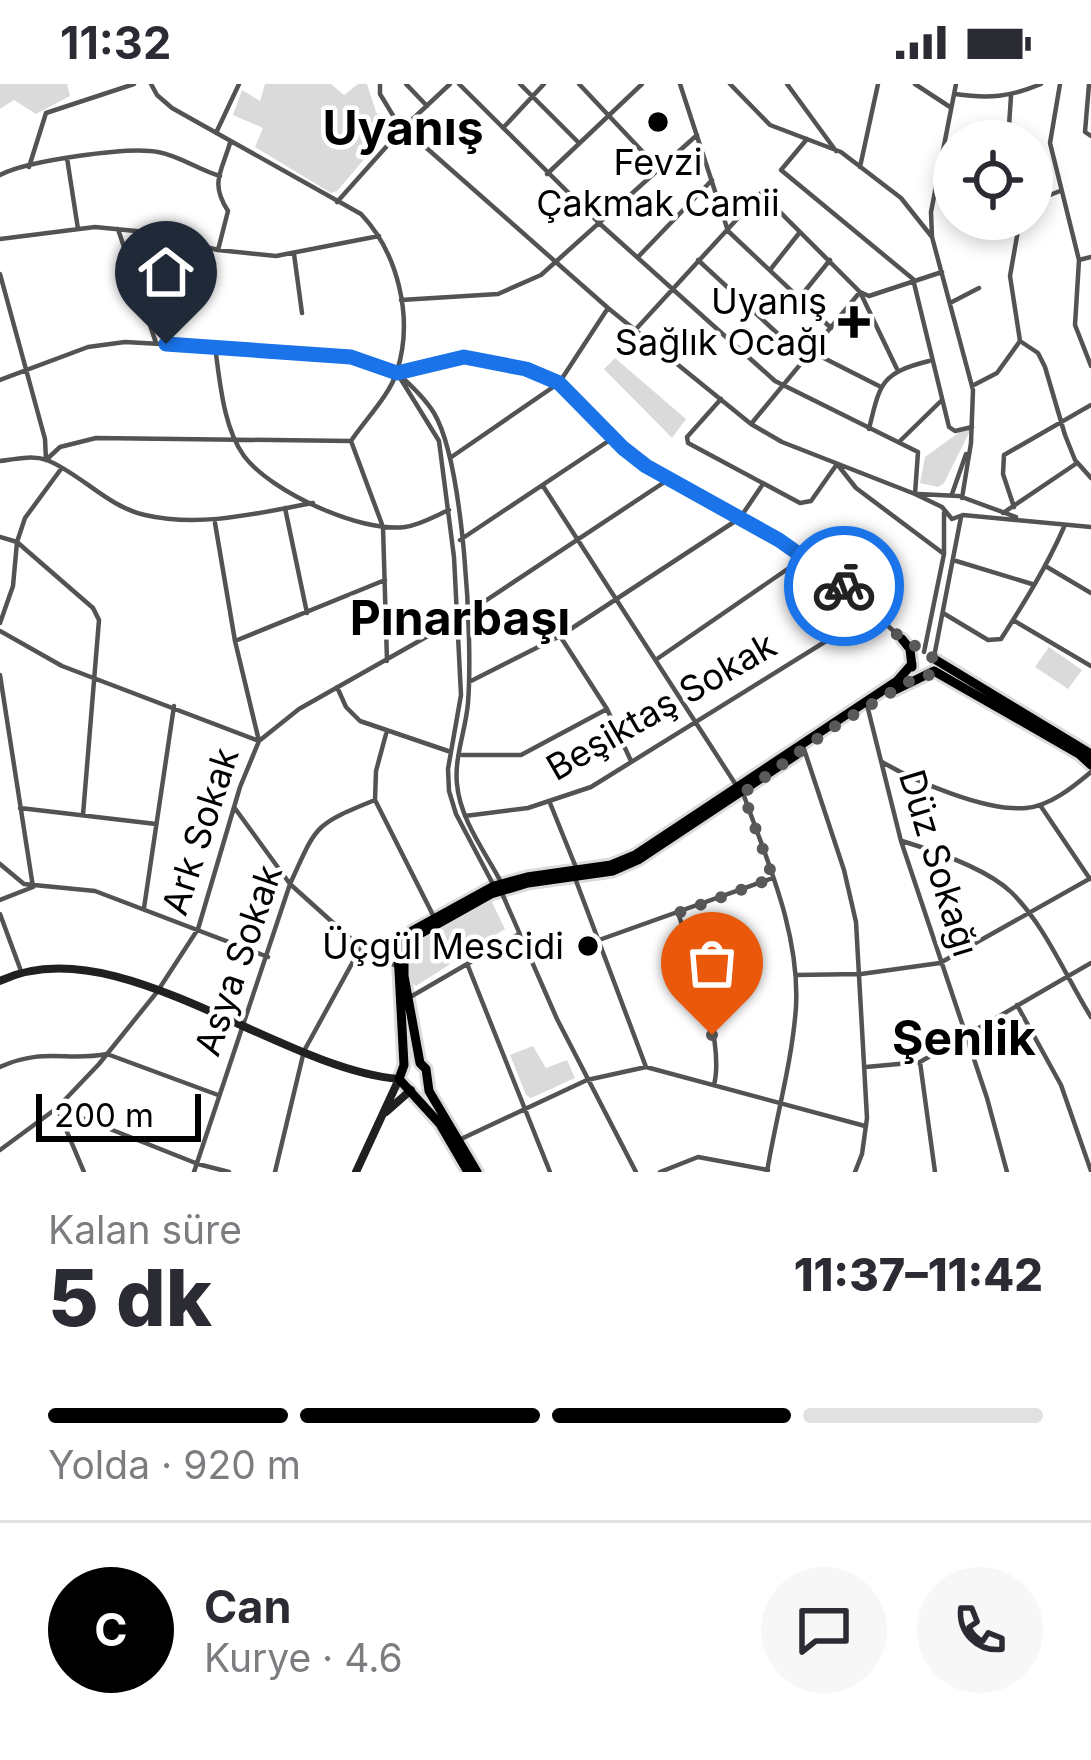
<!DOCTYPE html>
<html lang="tr">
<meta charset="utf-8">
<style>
:root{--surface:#fff;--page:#f7f7f7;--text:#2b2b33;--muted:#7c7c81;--line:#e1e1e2;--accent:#000}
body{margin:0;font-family:Inter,sans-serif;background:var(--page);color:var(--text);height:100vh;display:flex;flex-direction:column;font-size:45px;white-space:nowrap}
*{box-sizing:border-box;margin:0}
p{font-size:39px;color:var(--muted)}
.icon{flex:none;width:66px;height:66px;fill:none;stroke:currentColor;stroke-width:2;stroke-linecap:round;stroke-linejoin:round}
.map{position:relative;height:1088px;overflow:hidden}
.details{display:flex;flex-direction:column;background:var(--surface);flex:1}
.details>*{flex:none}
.controls{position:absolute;left:933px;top:36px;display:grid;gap:24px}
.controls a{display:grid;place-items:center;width:120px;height:120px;border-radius:50%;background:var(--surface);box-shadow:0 6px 18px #0003;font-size:60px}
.scale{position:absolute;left:36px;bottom:30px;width:165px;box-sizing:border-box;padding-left:12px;border:6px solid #000;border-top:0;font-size:33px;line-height:42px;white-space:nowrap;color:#000;-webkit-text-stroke:9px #fff;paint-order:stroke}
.pin{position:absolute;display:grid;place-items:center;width:102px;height:102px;color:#fff;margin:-123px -51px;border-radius:50% 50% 50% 0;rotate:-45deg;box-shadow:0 0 12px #0007}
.pin .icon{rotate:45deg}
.courier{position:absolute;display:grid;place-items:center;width:120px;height:120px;margin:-60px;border:9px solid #1a73e8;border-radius:50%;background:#fff;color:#222;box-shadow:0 3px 15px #0007}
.headline em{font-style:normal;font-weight:800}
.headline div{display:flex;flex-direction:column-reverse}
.headline{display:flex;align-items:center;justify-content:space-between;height:204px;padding:0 48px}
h1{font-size:78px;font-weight:800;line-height:90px}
.bar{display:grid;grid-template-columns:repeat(4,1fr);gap:18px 12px;align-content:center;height:144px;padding:0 48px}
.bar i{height:15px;border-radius:9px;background:var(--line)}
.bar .active{background:var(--accent)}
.bar p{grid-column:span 4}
.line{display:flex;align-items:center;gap:30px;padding:0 48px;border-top:3px solid var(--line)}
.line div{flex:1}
.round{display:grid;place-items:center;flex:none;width:126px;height:126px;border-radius:63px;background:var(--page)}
.status{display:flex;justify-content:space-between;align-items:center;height:84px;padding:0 60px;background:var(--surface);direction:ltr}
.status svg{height:33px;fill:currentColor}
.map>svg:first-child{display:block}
.green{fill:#dadada}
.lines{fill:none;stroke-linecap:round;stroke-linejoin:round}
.primary-casing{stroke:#dbdbdb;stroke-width:15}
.street{stroke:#535353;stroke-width:4.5}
.secondary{stroke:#202020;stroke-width:8}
.primary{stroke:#000;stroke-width:9}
.done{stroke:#595959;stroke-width:12;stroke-dasharray:0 21.6}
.route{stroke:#1a73e8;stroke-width:15}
.poi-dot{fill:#000;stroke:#fff;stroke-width:4.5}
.labels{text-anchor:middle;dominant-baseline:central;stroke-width:9;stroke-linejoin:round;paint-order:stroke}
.poi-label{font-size:36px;fill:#000;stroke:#fff;text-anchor:end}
.street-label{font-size:36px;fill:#000;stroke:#fff}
.district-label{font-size:48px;font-weight:bold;fill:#000;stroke:#fff}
</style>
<div class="status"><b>11:32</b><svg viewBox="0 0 49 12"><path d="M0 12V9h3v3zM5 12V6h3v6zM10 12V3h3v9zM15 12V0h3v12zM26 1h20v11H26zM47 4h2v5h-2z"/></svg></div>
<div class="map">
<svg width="1091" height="1088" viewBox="0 0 1091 1088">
<rect width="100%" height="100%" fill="#fff"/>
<path class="green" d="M0 0H67L70 12 36 30 14 16 0 25Z
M265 0H331L344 11 358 0H367L376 28 391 44 337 107 331 109 255 63 263 44 233 31 242 6 260 17Z
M615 274 686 335 672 354 604 285Z
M961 347H970L944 399 938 403 920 399 925 373Z
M1049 563 1082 586 1068 605 1035 583Z
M490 814 505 845 416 902 408 896C407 844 450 837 490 814Z
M533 962 546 984 567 976 575 994 531 1014 526 1011 510 971Z"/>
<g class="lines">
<defs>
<path id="primary" d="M902 555 910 565 912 583
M936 576 1091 670
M934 587 1079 670 1091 681
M895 606 934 587
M468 1088 440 1040 399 995 404 981 398 869 412 847 494 802 527 793 611 781 635 771 897 597 912 580
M477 1088 429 1007 426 985 420 979 404 892V870L416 852 491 810 528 799 613 787 638 776 796 671"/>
</defs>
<use href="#primary" class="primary-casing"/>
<path class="street" d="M380 0V10L397 38 608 224 751 340 782 358 915 410 942 423 952 435 963 431 1091 443
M406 0 427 22
M459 0 599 139 775 297 918 368 915 410
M520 0 579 59
M579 0 658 84
M680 0 728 147 831 244
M730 0 770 41 841 68 901 114 932 153
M787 0 836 67
M915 0 950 23
M956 0 931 128 932 153 973 306 971 359 962 414
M1060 0 1050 59 1079 176 1075 241 1091 282
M1089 0 1085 48 1091 52
M955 10C989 15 1010 13 1041 0
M503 44 544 0
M216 49 239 0
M807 55 781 86 913 195 949 343 955 347 972 343
M1008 57 1011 12
M67 74 78 145
M29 83 46 29 134 0
M860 83 878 0
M547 90 642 0
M0 91C26 77 129 62 158 68 180 72 199 86 220 92
M935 107 954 111
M337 118 403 44 450 0
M1032 118 1060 107
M118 145 156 259
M0 155 95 143 146 148 218 166 276 172 379 152
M218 166 228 127C210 99 221 89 230 59
M294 170 302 229
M638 173 712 96
M698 176 804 274
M1079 176 1091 173
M770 186 800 148
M0 190 45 355 46 376
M800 213 830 176
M401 216 498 210 541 191 697 51
M950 219 979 204
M637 244 761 109 860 208 897 285
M1020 257 1038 269 1045 283 1065 351 1075 376 1091 394
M215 263C220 297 223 343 244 372 271 408 361 449 405 443 420 441 435 432 449 426
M812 268 879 302
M397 289C459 271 487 269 549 294 588 310 609 356 644 380 687 409 736 429 780 456 825 484 864 519 902 555
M0 296 88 263 125 258 304 268 351 273 397 289
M972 302 997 289 1020 257 1010 192 1020 135
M721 315 687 353 688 359 800 419 811 417 837 380 856 404 944 470
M751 340 860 208 869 212 942 188
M869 345C880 299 881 289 929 277
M351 357 383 443 387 577
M900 357 942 316
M450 374 559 299 608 224
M46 376 60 363 96 354 351 357C365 336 390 311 397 287 414 234 398 169 361 130L172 24 157 11 151 0
M0 377C15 375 32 371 47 376 81 390 108 423 145 431 201 444 258 429 313 419
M543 402 738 704
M918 410 959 412 1016 433
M952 410 966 370
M1014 423 1003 390 1004 371 1091 321
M285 424 307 529
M1003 429 1077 379
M215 439 235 557 259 657
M0 453 17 458 93 524 99 536 83 731
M460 456 610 356
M953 476 1032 500
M1047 483 1091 509
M943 529 988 556 1001 555C1024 519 1047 482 1064 443
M1013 536 1091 582
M0 539 13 502 17 458 25 434 61 385
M0 547 62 582 259 657
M560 552 607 625 631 677
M235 557 385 496
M924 568 944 470V429
M934 573 961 433
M657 575 805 473
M0 591 33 803 0 816
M469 598 560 552 740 434 763 400
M337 603 346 623 360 637 451 668
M867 621 901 757 987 1014 1007 1088
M386 650 376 687 375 716 434 833
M804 665 844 786 856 838 867 1034 862 1070 855 1088
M462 671H521L607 625
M882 678C915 697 986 728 1026 724 1050 722 1073 703 1091 688
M743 709C767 777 800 849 796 923 792 979 776 1033 767 1088
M550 719 577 786
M1040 721 1090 795
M234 723 290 800 370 872 397 882
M20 724 156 740
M465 732 528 724 591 703 873 528
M902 757C935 767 986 784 1011 808 1045 841 1066 893 1091 933
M0 780 24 800 95 807 268 873
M575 794 646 983
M494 802 456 730 449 707 448 685 461 611 454 473 439 357 397 289C411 301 424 313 434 329 464 380 473 557 468 619 466 645 454 674 457 700 460 736 486 769 502 800
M501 807 557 935 636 1088
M144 824 174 622
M678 829C693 872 725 958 714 1001
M0 830 21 887
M599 856 773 794
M468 882 550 1088
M796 891 861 890 940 879 1091 794
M412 912 519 850
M1017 921 1061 1001 1091 1087
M920 978 935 1088
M0 983C44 963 67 978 107 970L218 1011
M866 983 920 978 1091 879
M57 1024 198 1080 229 1088
M57 1024 84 1088
M461 1055 587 996 646 983 865 1042
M0 1066 57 1024 99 980 157 908 198 845 240 703 259 657 299 625 458 535 669 395
M194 1088 290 800C317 741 313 741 375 716
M275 1088 304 967 361 863
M660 1088 698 1073 768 1086"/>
<path class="secondary" d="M0 897C115 842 278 985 399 995L356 1088
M386 1028 411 1006"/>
<use href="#primary" class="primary"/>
</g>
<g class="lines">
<path class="done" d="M712 951 707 918 678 829 773 794 743 709 832 644 920 591H929L936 584 931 570 902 555 844 502"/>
<path class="route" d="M166 260 351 273 397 289 464 273 526 285 559 299 623 364 646 382 779 456 844 502"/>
</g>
<g class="poi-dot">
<circle cx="658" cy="38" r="12"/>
<path d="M848 220h12v12h12v12h-12v12h-12v-12h-12v-12h12z"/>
<circle cx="588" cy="862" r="12"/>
</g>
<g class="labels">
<g class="poi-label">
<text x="658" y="78" text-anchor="middle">Fevzi<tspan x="658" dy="41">Çakmak Camii</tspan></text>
<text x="827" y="217">Uyanış<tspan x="827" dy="41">Sağlık Ocağı</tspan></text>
<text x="564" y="862">Üçgül Mescidi</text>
</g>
<g class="street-label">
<text transform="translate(661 622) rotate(-30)">Beşiktaş Sokak</text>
<text transform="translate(200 747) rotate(-72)">Ark Sokak</text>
<text transform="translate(939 779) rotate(73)">Düz Sokağı</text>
<text transform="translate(238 876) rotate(-71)">Asya Sokak</text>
</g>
<g class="district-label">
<text x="403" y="43">Uyanış</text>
<text x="460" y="533">Pınarbaşı</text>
<text x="964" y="953">Şenlik</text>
</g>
</g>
</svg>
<div class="controls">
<a><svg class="icon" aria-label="locate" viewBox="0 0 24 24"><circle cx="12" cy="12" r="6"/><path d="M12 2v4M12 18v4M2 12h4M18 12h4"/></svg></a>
</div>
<div class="scale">200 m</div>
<div class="pin" style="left:712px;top:951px;background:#ea580c"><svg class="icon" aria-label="bag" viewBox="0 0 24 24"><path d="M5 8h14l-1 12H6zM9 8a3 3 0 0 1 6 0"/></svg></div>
<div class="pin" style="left:166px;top:260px;background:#1f2937"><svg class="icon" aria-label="home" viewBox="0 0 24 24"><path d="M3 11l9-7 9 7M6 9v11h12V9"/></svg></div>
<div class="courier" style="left:844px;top:502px"><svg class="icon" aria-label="bike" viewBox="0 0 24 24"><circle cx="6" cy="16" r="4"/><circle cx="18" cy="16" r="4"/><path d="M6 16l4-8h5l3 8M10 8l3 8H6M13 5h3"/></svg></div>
</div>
<section class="details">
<div class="headline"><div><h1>5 dk</h1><p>Kalan süre</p></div><em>11:37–11:42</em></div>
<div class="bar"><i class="active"></i><i class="active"></i><i class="active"></i><i></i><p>Yolda · 920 m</p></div>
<div class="line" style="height:216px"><b class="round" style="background:var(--accent);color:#fff">C</b><div><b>Can</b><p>Kurye · 4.6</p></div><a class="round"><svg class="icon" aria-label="chat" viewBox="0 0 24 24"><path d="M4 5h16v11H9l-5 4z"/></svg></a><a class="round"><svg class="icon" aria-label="phone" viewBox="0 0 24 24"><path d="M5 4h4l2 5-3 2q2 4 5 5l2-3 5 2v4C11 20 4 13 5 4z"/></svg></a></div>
</section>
